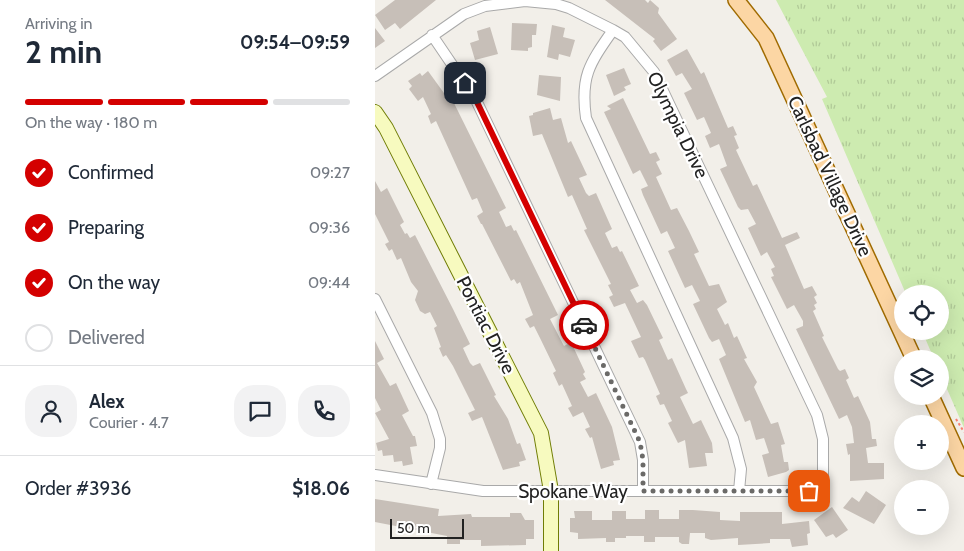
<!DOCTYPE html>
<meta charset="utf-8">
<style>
:root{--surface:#fff;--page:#f2f2f3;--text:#1f2937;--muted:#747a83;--line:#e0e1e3;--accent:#d40000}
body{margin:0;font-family:Cabin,sans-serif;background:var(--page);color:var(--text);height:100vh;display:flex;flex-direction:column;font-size:19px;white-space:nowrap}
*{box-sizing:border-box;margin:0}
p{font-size:16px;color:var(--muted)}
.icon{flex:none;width:28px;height:28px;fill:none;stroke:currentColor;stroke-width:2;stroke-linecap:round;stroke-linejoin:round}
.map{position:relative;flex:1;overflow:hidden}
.panel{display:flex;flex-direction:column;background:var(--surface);width:375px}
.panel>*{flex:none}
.fabs{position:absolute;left:519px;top:285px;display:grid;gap:10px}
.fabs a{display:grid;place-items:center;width:55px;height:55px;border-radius:50%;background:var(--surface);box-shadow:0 5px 20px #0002;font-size:25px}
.scale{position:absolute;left:15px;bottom:12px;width:74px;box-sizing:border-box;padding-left:5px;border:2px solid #222;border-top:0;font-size:14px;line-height:18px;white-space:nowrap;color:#222;-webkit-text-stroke:4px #fff;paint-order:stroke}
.pin{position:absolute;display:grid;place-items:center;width:42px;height:42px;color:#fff;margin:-21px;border-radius:10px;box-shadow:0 2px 8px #0006}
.courier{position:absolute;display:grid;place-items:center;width:50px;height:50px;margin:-25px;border:4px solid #d40000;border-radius:50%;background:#fff;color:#222;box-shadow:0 1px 6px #0007}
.head em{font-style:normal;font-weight:700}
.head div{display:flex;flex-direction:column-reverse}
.head{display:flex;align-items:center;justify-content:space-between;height:85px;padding:0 25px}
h1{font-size:32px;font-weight:700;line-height:38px}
.bar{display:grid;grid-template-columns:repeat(4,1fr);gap:8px 5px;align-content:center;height:60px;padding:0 25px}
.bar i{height:6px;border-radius:4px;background:var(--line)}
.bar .current{background:var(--accent)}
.bar p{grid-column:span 4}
.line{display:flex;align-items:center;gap:12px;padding:0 25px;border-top:1px solid var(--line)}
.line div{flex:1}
.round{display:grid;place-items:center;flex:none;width:52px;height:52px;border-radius:20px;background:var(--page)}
ol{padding:0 25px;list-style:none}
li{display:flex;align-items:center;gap:15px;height:55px}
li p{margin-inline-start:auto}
li .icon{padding:5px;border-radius:50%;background:var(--accent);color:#fff;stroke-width:4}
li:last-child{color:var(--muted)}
li i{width:28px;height:28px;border:2px solid var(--line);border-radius:50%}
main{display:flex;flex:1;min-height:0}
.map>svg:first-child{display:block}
.grass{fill:url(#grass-tufts)}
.building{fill:#c7bfb8}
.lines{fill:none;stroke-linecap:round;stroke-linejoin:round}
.street-casing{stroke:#a9a9a9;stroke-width:12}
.secondary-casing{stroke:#707d05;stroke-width:16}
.primary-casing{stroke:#a06b00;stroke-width:18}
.path{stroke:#fa8072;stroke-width:2;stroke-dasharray:2.5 2.5;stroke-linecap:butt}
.street{stroke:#fff;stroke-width:10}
.secondary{stroke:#f7fabf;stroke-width:14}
.primary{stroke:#fcd6a4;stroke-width:15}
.done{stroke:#6b6a68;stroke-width:5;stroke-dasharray:0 9}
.route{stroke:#d40000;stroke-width:6}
.labels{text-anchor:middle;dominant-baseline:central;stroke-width:4.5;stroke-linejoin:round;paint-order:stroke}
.street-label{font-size:19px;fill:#222;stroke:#fff}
</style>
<main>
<section class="panel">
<div class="head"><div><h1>2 min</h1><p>Arriving in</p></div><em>09:54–09:59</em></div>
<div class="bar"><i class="current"></i><i class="current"></i><i class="current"></i><i></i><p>On the way · 180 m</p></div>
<ol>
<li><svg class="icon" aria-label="check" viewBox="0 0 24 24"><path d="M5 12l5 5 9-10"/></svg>Confirmed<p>09:27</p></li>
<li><svg class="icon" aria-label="check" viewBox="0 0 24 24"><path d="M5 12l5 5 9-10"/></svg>Preparing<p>09:36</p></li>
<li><svg class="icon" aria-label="check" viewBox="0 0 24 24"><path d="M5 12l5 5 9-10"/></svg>On the way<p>09:44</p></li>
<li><i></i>Delivered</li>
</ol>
<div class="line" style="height:90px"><a class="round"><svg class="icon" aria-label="person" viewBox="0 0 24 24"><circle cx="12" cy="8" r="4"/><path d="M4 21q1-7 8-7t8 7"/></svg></a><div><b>Alex</b><p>Courier · 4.7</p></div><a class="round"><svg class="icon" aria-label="chat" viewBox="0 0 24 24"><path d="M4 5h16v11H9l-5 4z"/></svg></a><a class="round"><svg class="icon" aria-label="phone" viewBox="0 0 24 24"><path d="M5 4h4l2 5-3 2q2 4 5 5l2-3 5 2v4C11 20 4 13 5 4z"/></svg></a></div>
<div class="line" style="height:65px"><div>Order #3936</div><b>$18.06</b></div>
</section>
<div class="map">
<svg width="589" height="551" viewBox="0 0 589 551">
<defs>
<pattern id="grass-tufts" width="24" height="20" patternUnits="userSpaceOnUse" patternTransform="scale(1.25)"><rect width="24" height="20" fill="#cdebb0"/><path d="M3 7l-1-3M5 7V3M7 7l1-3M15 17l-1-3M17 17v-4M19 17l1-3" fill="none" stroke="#b0c997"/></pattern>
</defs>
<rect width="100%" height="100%" fill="#f2efe9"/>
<path class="grass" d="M401 0H589V428L565 373V359H559L547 331H565V294H531L447 99 452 97Z"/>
<path class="building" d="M20 0H61L25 29 20 23 10 30 0 15Z
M230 0H270L273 3 275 0 284 8 283 13 302 39 286 51 278 41 280 39Z
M137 23 162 24 161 35H157V47L153 48V51L136 50Z
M177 25 190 28 188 37 200 40 195 57 184 54 183 60 172 57Z
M115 27 123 54 100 60 95 43 104 40 102 31Z
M0 28 10 41 0 48Z
M312 49 326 74 329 72 353 128 358 126 362 135 359 136 364 148 361 150 378 186 382 184 407 238 422 232 425 238 410 245 429 289 437 286 442 295 439 297 442 303 439 305 441 309 438 311 449 336 447 337 463 369 465 371 470 369 474 378 471 380 479 398 483 396 495 422 497 439H501L502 446 491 448 493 463H509V479L475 481V454L473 455 471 444 479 443 477 427 472 415 464 419 421 329 428 326V321L419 305 412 309 396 277 399 276 396 269 400 267 392 252 386 256 373 228 381 224 373 209 366 210 363 207 345 169 352 166 344 144 335 148 330 136 336 133 329 117 322 120 309 93 317 89 307 73 301 76 292 60Z
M249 68 256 84 249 87 251 90 239 96 231 75Z
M53 71 74 100 77 99 131 208 124 212 131 227 136 225 139 231 141 230 183 315 175 319 189 346 196 342 210 372 208 374 211 379 205 382 213 397 221 393 237 427 245 460 238 461 239 465 226 469 217 437 215 438 210 429 215 427 208 412 198 417 193 408 197 406 187 384 184 386 178 373 181 371 165 338 159 326 155 328 150 319 158 315 145 282 142 284 139 279 136 281 107 224H106L102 216 108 212 102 198 97 200 61 121 56 124 53 116 56 114 48 97 43 101 34 89 37 86 33 81 45 73 47 76Z
M164 75 186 77 185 101 162 95Z
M248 98 275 154 281 152 285 160 281 162 287 174 281 177 296 210 302 208 314 231 324 252 319 254 334 286 344 284 352 302 342 309 350 325 353 323 359 338 362 336 372 358 369 359 382 382 379 387 396 424 403 422 410 444 406 445 409 462H413L414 470 411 472 393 477 387 455 394 453 389 438 381 440 375 420 370 422 344 359 351 355 344 339 337 342 334 338 318 304 325 301 317 285 310 288 293 251 300 248 292 231 286 234 268 195 266 189 273 186 265 170 258 174 229 112 236 109 232 106Z
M175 108 178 120 186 118 193 143 196 141 212 175 204 178 211 193 214 196 221 193 237 229 230 233 237 248 242 246 245 252 247 251 264 286 255 290 262 303 268 300 272 305 288 338 284 340 293 360 297 358 311 389 313 393 305 397 318 424 326 420 337 443 338 453H330L332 466 314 468 310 440 303 443 293 423 297 421 289 404 285 405 281 396 285 394 270 360 268 357 264 358 256 341 266 337 250 303 239 307 234 297 238 295 233 285 236 284 209 230 212 229 197 195 193 197 167 134 158 136 154 116 158 115V113Z
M0 181 6 192 12 188 29 222 25 225 30 234 32 233 35 238 40 235 78 309 95 344 88 348 95 363 98 366 105 363 121 395 119 396 133 419 142 444 145 443 151 460 144 462 145 466 128 470 107 417 97 421 93 413 100 410 78 366 71 355 68 357 64 348 66 347 59 328 62 326 55 312 50 314 45 311 40 300 43 291 36 282 26 258 22 260 17 249 14 251 10 244 14 242 0 214Z
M0 341 9 359 2 363 15 386 21 383 34 411 27 415 38 436H40L42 446 35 447 38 464 28 466 27 461 19 462 18 455 8 456 7 450 3 451 1 443 14 439 0 413 6 410 0 398Z
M491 491 511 505 499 524 468 508 477 497 484 502Z
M0 499 64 509 63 516 96 514 97 517H135V513H146L150 520H159V539H151V545L106 546V540H85V544H72V536L0 522Z
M457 507 473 530 461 538 458 534 451 537 439 520Z
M270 510H284V519H304V510H318L345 512V520L365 521V512H407V524L434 521 435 533 432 534 433 545 417 547 415 539H395V543L363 545V538L336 540 330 538V533H315L314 544H307L304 542V537H280V542H269V536H251V538H240V542H231V538L203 539V533L195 532V518H200L199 511H217V520H237V511H251V519H270Z"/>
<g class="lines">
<defs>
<path id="street" d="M238 30C215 63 205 76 211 118L358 438 366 469 364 491
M57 35 101 100 265 442 268 460V491
M0 76 89 14 110 6 150 1 181 4 194 8 238 30 250 37 279 72 442 415 448 439V477L434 491H108L0 475
M0 299 57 413 65 439V448L56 484"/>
<path id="secondary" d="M0 112 11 128 166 433 176 491V551"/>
<path id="primary" d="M361 0 391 38 539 359
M556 396 589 468"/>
</defs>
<use href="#street" class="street-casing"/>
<use href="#secondary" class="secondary-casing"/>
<use href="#primary" class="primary-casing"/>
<path class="path" d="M581 419 589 432"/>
<use href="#street" class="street"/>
<use href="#secondary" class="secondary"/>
<use href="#primary" class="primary"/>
</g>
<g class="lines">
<path class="done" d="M209 325 265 442 268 460V491H434"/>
<path class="route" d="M90 83 101 100 209 325"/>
</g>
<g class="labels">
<g class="street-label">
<text transform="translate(303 125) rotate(64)">Olympia Drive</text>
<text transform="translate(455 176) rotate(65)">Carlsbad Village Drive</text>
<text transform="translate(111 325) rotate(63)">Pontiac Drive</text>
<text x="198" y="491">Spokane Way</text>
</g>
</g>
</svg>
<div class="fabs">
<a><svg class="icon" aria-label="locate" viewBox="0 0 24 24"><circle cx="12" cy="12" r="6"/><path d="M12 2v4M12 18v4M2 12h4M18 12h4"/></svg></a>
<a><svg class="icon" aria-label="layers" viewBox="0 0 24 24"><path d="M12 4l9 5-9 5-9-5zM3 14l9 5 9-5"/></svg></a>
<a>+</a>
<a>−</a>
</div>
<div class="scale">50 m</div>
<div class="pin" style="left:434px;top:491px;background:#ea580c"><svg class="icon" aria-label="bag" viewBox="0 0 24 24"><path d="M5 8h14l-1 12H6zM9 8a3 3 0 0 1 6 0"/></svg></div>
<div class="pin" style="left:90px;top:83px;background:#1f2937"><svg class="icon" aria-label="home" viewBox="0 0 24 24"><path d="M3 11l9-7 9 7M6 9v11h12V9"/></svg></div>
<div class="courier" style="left:209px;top:325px"><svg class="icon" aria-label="car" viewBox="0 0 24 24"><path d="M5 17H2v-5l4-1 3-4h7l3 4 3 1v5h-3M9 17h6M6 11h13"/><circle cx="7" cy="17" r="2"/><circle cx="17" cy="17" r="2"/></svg></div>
</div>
</main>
